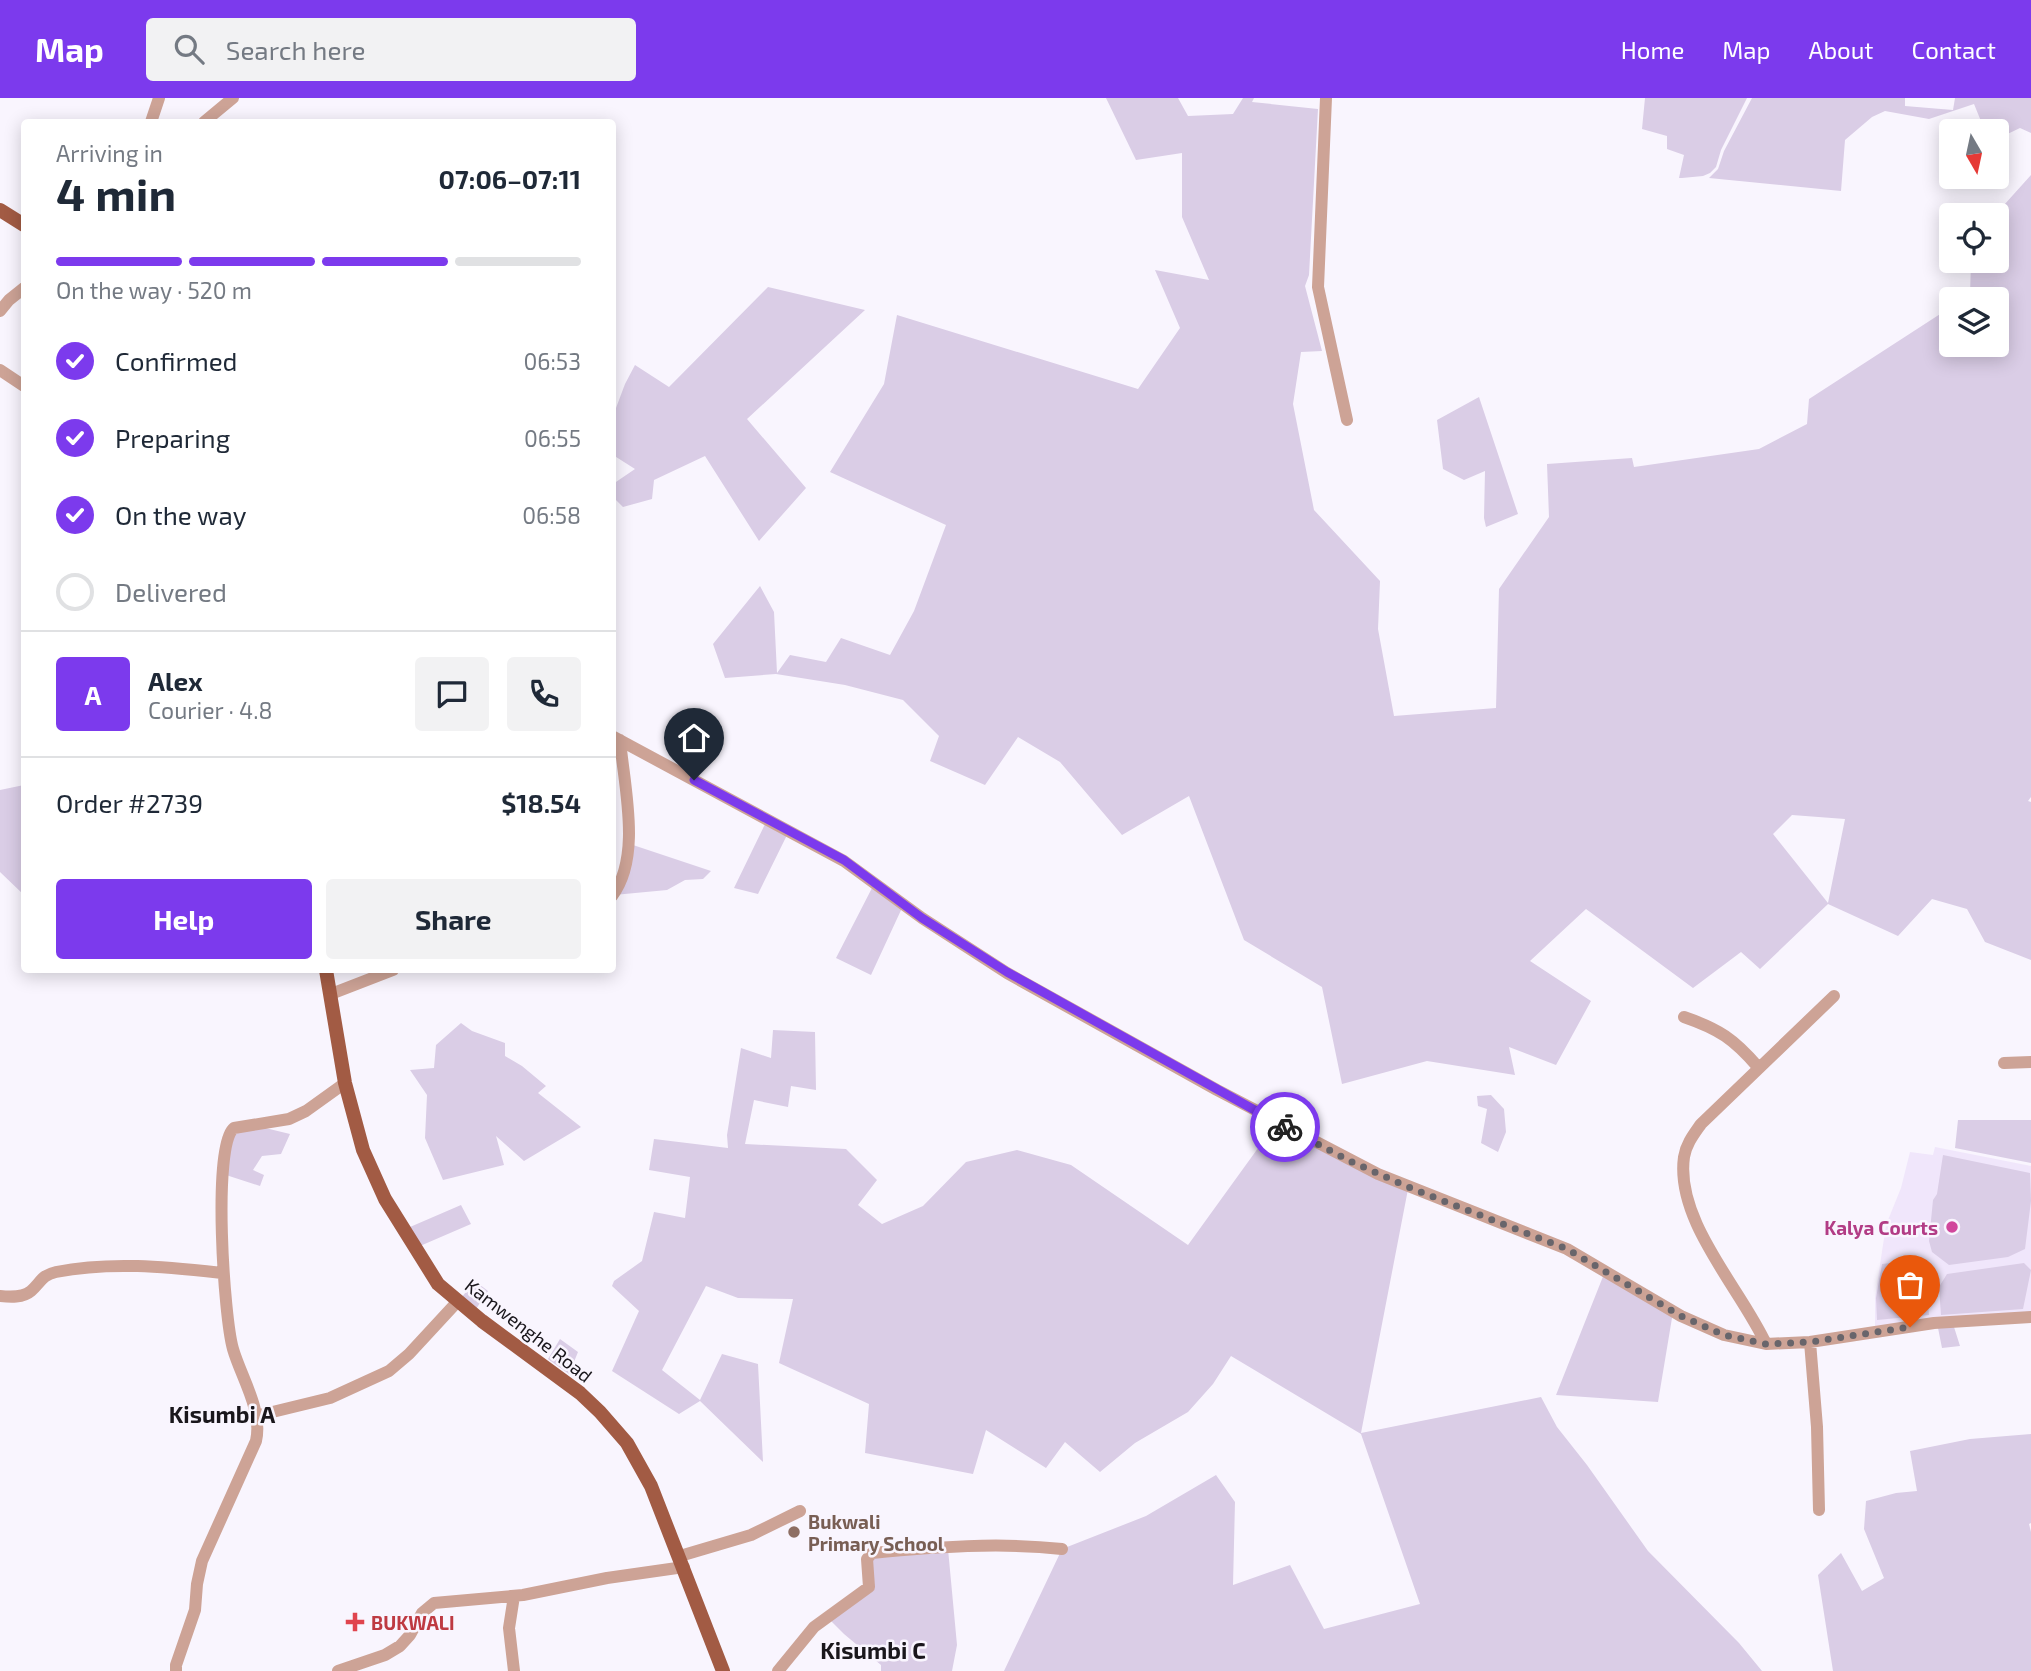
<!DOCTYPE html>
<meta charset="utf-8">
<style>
:root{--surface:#fff;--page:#f2f2f3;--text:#1f2937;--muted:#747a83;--line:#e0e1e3;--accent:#7c3aed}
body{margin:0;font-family:"Exo 2",sans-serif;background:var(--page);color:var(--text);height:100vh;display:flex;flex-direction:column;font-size:26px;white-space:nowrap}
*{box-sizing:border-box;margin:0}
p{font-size:23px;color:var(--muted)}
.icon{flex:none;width:38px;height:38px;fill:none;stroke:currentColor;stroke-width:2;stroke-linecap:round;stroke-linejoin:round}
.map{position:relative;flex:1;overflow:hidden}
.panel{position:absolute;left:21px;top:21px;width:595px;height:854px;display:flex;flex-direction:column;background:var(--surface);border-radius:7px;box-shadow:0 4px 18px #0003}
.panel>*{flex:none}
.needle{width:46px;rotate:171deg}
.fabs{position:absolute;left:1939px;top:21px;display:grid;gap:14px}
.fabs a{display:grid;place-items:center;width:70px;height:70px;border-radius:7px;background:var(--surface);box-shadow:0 4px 18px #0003;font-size:35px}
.pin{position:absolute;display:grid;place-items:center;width:60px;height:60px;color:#fff;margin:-72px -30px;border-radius:50% 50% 50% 0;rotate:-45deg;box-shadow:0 0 7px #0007}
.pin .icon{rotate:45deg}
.courier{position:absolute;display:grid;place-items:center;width:70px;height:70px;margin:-35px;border:5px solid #7c3aed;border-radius:50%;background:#fff;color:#222;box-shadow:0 2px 9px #0007}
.summary em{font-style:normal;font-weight:700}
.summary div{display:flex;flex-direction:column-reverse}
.summary{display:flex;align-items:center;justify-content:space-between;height:119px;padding:0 35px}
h1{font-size:46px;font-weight:700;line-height:52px}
.bar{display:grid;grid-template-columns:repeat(4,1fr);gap:10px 7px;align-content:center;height:84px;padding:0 35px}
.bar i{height:9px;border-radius:5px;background:var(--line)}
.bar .selected{background:var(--accent)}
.bar p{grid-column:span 4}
.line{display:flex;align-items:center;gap:18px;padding:0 35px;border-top:2px solid var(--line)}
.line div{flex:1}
.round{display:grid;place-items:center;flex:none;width:74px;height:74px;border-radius:7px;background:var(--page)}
ol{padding:0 35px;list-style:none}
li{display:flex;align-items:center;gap:21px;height:77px}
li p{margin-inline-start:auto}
li .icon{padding:7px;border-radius:50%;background:var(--accent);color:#fff;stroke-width:4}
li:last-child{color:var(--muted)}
li i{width:38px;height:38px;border:4px solid var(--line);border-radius:50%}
.action{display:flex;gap:14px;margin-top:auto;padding:14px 35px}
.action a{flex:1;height:80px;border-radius:7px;background:var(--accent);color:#fff;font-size:28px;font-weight:700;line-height:80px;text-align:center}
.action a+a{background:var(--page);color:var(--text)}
header{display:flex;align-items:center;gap:42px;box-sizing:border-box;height:98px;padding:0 35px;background:var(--accent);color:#fff}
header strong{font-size:33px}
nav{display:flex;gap:38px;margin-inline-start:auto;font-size:24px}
.search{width:490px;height:63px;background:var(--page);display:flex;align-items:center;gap:18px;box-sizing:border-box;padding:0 24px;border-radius:7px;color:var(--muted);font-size:26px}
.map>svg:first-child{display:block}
.built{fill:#f0e6fb}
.green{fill:#dacde6;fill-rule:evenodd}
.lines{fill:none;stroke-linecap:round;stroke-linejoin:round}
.minor{stroke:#cda396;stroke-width:12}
.major{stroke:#a25b44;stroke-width:14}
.done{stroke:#68656b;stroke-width:7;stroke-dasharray:0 12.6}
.route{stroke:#7c3aed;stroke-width:9}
.hotel-dot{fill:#d1479c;stroke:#f9f5fe;stroke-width:2.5}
.education-dot{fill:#8d6e63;stroke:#f9f5fe;stroke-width:2.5}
.health-dot{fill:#e0444e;stroke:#f9f5fe;stroke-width:2.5}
.labels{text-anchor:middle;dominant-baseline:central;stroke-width:5;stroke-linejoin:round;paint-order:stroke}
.hotel-label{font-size:19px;font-weight:bold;fill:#b23c85;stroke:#f9f5fe;text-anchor:end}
.street-label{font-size:19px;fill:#1a171c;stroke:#f9f5fe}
.education-label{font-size:19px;font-weight:bold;fill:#785e54;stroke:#f9f5fe;text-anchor:start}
.health-label{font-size:19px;font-weight:bold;fill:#be3a42;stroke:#f9f5fe;text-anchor:start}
.quarter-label{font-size:23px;font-weight:bold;fill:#1a171c;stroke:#f9f5fe}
</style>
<header>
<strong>Map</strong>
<div class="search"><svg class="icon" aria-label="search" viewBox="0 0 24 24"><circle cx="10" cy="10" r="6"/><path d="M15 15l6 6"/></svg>Search here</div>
<nav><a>Home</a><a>Map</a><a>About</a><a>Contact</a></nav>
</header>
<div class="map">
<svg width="2031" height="1573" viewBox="0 0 2031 1573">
<rect width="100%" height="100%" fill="#f9f5fe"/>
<path class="built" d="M1935 1049 2031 1068V1216L1875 1228V1200L1886 1127 1901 1090 1910 1054 1933 1057Z"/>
<path class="green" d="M1106 0H1178L1188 18 1233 16 1243 0H1254L1252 4 1318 11 1309 177 1305 188 1322 253 1301 254 1293 306 1314 412 1380 483 1378 531 1394 618 1496 610 1499 491 1549 419 1547 366 1632 360 1634 369 1759 351 1807 326 1809 301 1951 209V247H1997V201H1964L1970 197 1971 163H1997V117H1995L2031 77V699L2028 703 2031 704V862L1985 844 1967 811 1932 801 1898 838 1828 806 1760 871 1741 854 1693 890 1586 811 1530 863 1591 903 1556 967 1509 949 1515 977 1427 963 1342 986 1322 889 1244 842 1189 698 1122 737 1060 664 1018 639 985 687 930 663 939 638 903 602 845 587 776 576 725 580 713 546 760 488 774 514 777 575 790 557 826 564 841 540 890 557 914 513 946 427 830 374 884 286 897 217 1138 291 1180 230 1155 172 1209 182 1182 119V55L1136 62ZM1792 717 1845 721 1828 805 1773 736Z
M1645 0H1747L1721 52 1716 69 1710 75 1703 78 1682 80H1679L1684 57 1667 51V38L1642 31Z
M1752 0H1905V8L1953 12 1955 0H2031V35L2020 30 1997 41V33H1985L1974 6 1929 21 1885 13 1872 19 1845 42 1841 93 1709 80 1718 71 1724 53Z
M768 189 865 212 747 321 806 390 759 443 705 358 654 382 652 401 623 409 613 399V386L635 371 613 357V318L625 286 635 267 669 289Z
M1479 299 1518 416 1486 429 1484 420 1485 373 1464 382 1443 371 1437 322Z
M24 687V797L0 774V692Z
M766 724 788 735 758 796 734 790Z
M633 747 711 773 703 781 685 782 667 792 614 797Z
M872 790 902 810 871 877 836 860Z
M461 925 472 933 505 945V958L522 968 546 988 538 995 581 1029 524 1063 496 1038 504 1067 443 1082 425 1040 427 997 410 972 434 970 436 947Z
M773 932 815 934 816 992 791 988 788 1009 754 1002 745 1046 846 1051 877 1082 858 1107 882 1126 923 1108 966 1064 1017 1052 1071 1067 1188 1147 1274 1028 1409 1086 1361 1335 1541 1299 1557 1329 1587 1367 1648 1453 1739 1545 1762 1573H1004L1062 1451 1146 1418 1216 1377 1235 1404 1233 1487 1290 1467 1324 1531 1420 1506 1361 1336 1231 1258 1213 1286 1188 1314 1135 1345 1100 1374 1065 1344 1046 1370 986 1332 973 1376 865 1355 869 1306 779 1265 793 1201 738 1200 706 1188 662 1272 700 1302 722 1256 758 1266 763 1364 700 1303 679 1316 612 1273 639 1213 612 1188 614 1183 642 1163 654 1114 685 1120 690 1079 649 1072 654 1041 728 1050 727 1037 741 950 771 960Z
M1491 997 1504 1011 1506 1034 1498 1054 1481 1045 1487 1011 1478 1008 1477 998Z
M1958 1022H2031V1065L1955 1050Z
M253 1027 290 1036 281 1056 262 1058 253 1072 264 1077 260 1088 226 1077V1041Z
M1943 1057 2030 1075 2031 1103 2025 1151 2008 1159 1949 1167 1932 1154 1929 1143 1933 1102 1937 1096Z
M461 1107 471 1126 420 1148 410 1129Z
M1924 1161 1929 1217 1877 1222 1876 1200 1882 1166Z
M2024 1165 2031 1172 2023 1211 1941 1217 1939 1189 1947 1176Z
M1604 1176 1673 1214 1658 1304 1556 1297Z
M475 1183 488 1193 476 1211 461 1200Z
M1954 1229 1960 1248 1942 1250 1938 1230Z
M560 1241 578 1254 569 1276 548 1261Z
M2031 1336V1425L2029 1426 2031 1434V1573H1833L1818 1477 1841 1455 1862 1493 1884 1480 1864 1431 1866 1403 1896 1395 1917 1393 1910 1353 1970 1341Z
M948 1451 957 1547 952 1573H881V1567L844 1536 825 1517 870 1485V1460Z"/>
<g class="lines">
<path class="minor" d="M1326 0 1318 189 1347 322
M151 24 159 0
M204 24 233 0
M0 213 9 202 24 190
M0 272 24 288
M612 638 844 763 922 820 1007 875 1217 992 1378 1076 1567 1151 1681 1218 1724 1237 1766 1246 1810 1244 1934 1225 2031 1219
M612 798C642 759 624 688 620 642
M331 896 393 872
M1684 919C1719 931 1734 941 1758 969
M2004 965 2031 964
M0 1198C10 1199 23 1200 31 1193 41 1184 42 1177 56 1174 112 1163 166 1169 223 1175
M1810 1244 1817 1329 1819 1412
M1766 1246C1741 1191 1675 1123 1684 1059 1686 1046 1694 1036 1701 1026L1834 898
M256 1318 330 1300 389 1273 409 1256 458 1203
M680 1458 751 1437 800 1413
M176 1573V1567L195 1512 197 1486 202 1463 256 1343C263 1312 241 1279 233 1251 224 1220 212 1047 234 1030L289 1021 306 1013 345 985
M338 1573 385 1557 400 1548 410 1537 422 1515 434 1505 523 1497 607 1480 684 1469
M514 1573 509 1530 514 1498
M778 1573 814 1529 869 1489 867 1461 872 1455C936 1449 999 1444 1062 1451"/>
<path class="major" d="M0 112 24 127
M326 872 345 985 363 1052 385 1101 438 1186 482 1223 580 1295 600 1314 627 1345 651 1388 723 1573"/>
</g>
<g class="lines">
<path class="done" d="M1285 1029 1352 1064 1413 1091 1567 1151 1681 1218 1724 1237 1766 1246 1810 1244 1910 1229"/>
<path class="route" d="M694 682 844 762 922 820 1007 874 1285 1029"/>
</g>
<circle class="hotel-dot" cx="1952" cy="1129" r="7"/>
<circle class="education-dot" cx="794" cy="1434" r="7"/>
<path class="health-dot" d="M351.5 1513.5h7v7h7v7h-7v7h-7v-7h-7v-7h7z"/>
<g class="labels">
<g class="hotel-label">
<text x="1938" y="1129">Kalya Courts</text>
</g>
<g class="street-label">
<text transform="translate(529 1232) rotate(38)">Kamwenghe Road</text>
</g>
<g class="education-label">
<text x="808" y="1423">Bukwali<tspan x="808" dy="22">Primary School</tspan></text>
</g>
<g class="health-label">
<text x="371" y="1524">BUKWALI</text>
</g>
<g class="quarter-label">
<text x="222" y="1316">Kisumbi A</text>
<text x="873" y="1552">Kisumbi C</text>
</g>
</g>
</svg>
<div class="fabs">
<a><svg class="needle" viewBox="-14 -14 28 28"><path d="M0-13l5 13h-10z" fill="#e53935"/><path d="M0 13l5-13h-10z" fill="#747a83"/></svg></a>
<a><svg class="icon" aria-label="locate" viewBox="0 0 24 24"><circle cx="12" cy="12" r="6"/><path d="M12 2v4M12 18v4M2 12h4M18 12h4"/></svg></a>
<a><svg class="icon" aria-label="layers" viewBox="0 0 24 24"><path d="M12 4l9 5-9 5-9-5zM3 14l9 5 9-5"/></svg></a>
</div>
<div class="pin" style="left:1910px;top:1229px;background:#ea580c"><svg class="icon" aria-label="bag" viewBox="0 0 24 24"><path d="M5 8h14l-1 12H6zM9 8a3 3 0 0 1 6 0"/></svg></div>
<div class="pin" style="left:694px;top:682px;background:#1f2937"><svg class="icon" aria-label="home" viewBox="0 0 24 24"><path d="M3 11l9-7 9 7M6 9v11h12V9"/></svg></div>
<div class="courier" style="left:1285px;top:1029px"><svg class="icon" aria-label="bike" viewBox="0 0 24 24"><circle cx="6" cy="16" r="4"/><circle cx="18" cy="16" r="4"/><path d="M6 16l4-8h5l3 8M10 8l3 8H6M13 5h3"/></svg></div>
<section class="panel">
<div class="summary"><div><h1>4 min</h1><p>Arriving in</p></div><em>07:06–07:11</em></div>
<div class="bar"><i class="selected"></i><i class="selected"></i><i class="selected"></i><i></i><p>On the way · 520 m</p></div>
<ol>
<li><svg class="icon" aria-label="check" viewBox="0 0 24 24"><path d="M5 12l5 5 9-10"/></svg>Confirmed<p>06:53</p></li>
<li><svg class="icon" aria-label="check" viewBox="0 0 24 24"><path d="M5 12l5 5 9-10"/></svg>Preparing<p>06:55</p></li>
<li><svg class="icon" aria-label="check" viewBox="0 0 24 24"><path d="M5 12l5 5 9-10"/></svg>On the way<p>06:58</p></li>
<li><i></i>Delivered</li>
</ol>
<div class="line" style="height:126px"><b class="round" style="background:var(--accent);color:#fff">A</b><div><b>Alex</b><p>Courier · 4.8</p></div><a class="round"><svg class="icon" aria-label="chat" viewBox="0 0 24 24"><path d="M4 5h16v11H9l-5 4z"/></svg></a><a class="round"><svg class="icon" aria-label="phone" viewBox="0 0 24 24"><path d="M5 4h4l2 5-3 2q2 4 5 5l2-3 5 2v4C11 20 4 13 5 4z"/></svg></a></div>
<div class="line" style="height:91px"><div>Order #2739</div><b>$18.54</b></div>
<div class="action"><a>Help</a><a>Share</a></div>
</section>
</div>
